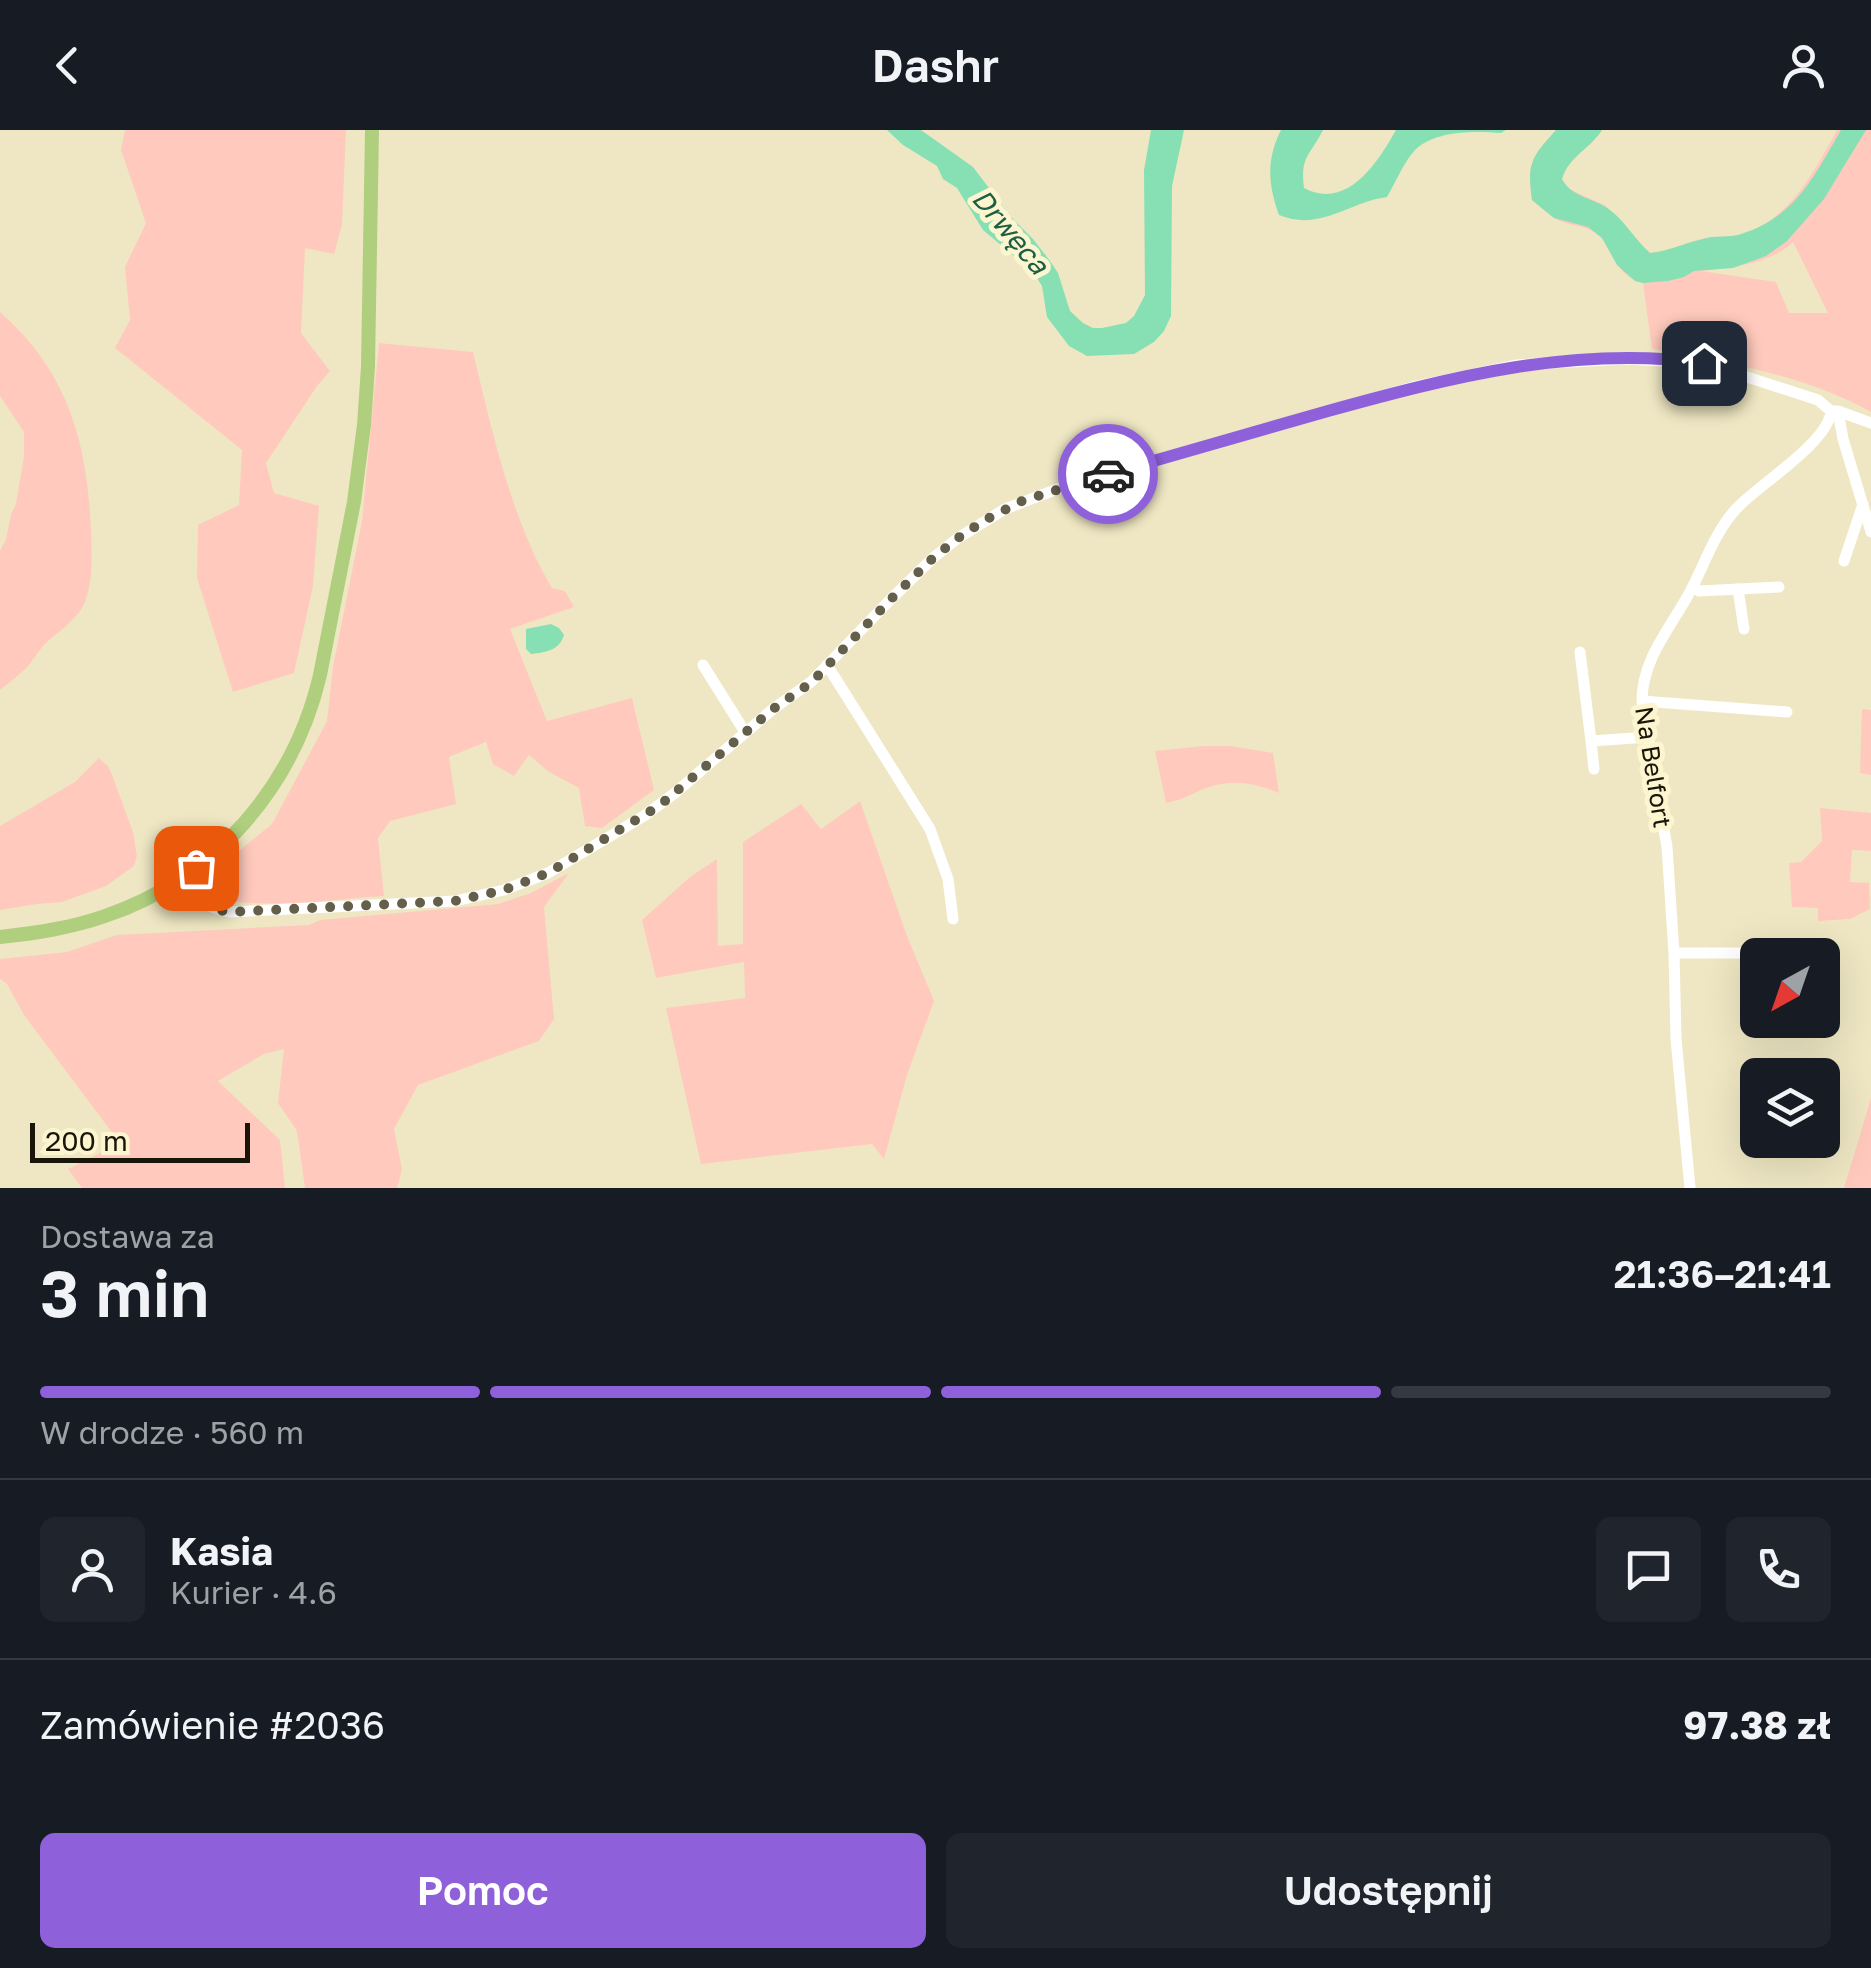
<!DOCTYPE html>
<html lang="pl">
<meta charset="utf-8">
<style>
:root{--surface:#171b24;--page:#20242c;--text:#f1f3f6;--muted:#9ea1a6;--line:#363941;--accent:#8e61db}
body{margin:0;font-family:"Golos Text",sans-serif;background:var(--page);color:var(--text);height:100vh;display:flex;flex-direction:column;font-size:38px;white-space:nowrap}
*{box-sizing:border-box;margin:0}
p{font-size:32px;color:var(--muted)}
.icon{flex:none;width:55px;height:55px;fill:none;stroke:currentColor;stroke-width:2;stroke-linecap:round;stroke-linejoin:round}
.map{position:relative;height:1058px;overflow:hidden}
.details{display:flex;flex-direction:column;background:var(--surface);flex:1}
.details>*{flex:none}
.needle{width:65px;rotate:220deg}
.fabs{position:absolute;left:1740px;top:808px;display:grid;gap:20px}
.fabs a{display:grid;place-items:center;width:100px;height:100px;border-radius:15px;background:var(--surface);box-shadow:0 10px 40px #0002;font-size:50px}
.scale{position:absolute;left:30px;bottom:25px;width:220px;box-sizing:border-box;padding-left:10px;border:5px solid #191609;border-top:0;font-size:28px;line-height:35px;white-space:nowrap;color:#191609;-webkit-text-stroke:8px #fcf5d0;paint-order:stroke}
.pin{position:absolute;display:grid;place-items:center;width:85px;height:85px;color:#fff;margin:-42px;border-radius:20px;box-shadow:0 5px 15px #0006}
.courier{position:absolute;display:grid;place-items:center;width:100px;height:100px;margin:-50px;border:8px solid #8e61db;border-radius:50%;background:#fff;color:#222;box-shadow:0 2px 12px #0007}
.overview em{font-style:normal;font-weight:600}
.overview div{display:flex;flex-direction:column-reverse}
.overview{display:flex;align-items:center;justify-content:space-between;height:170px;padding:0 40px}
h1{font-size:65px;font-weight:600;line-height:75px}
.bar{display:grid;grid-template-columns:repeat(4,1fr);gap:15px 10px;align-content:center;height:120px;padding:0 40px}
.bar i{height:12px;border-radius:8px;background:var(--line)}
.bar .active{background:var(--accent)}
.bar p{grid-column:span 4}
.line{display:flex;align-items:center;gap:25px;padding:0 40px;border-top:2px solid var(--line)}
.line div{flex:1}
.round{display:grid;place-items:center;flex:none;width:105px;height:105px;border-radius:15px;background:var(--page)}
.action{display:flex;gap:20px;margin-top:auto;padding:20px 40px}
.action a{flex:1;height:115px;border-radius:15px;background:var(--accent);color:#fff;font-size:40px;font-weight:600;line-height:115px;text-align:center}
.action a+a{background:var(--page);color:var(--text)}
header{display:flex;justify-content:space-between;align-items:center;height:130px;padding:0 40px;background:var(--surface);font-size:45px;font-weight:600}
.map>svg:first-child{display:block}
.green{fill:#ffcabd;fill-rule:evenodd}
.water{fill:#86e0b4}
.lines{fill:none;stroke-linecap:round;stroke-linejoin:round}
.minor{stroke:#fff;stroke-width:11}
.major{stroke:#afcf7f;stroke-width:14}
.done{stroke:#645f4a;stroke-width:10;stroke-dasharray:0 18}
.route{stroke:#8e61db;stroke-width:12}
.labels{text-anchor:middle;dominant-baseline:central;stroke-width:10;stroke-linejoin:round;paint-order:stroke}
.street-label{font-size:25px;fill:#191609;stroke:#fcf5d0}
.water-label{font-size:28px;font-style:italic;fill:#1c5f43;stroke:#fcf5d0}
</style>
<header><svg class="icon" aria-label="back" viewBox="0 0 24 24"><path d="M15 5l-7 7 7 7"/></svg>Dashr<svg class="icon" aria-label="person" viewBox="0 0 24 24"><circle cx="12" cy="8" r="4"/><path d="M4 21q1-7 8-7t8 7"/></svg></header>
<div class="map">
<svg width="1871" height="1058" viewBox="0 0 1871 1058">
<rect width="100%" height="100%" fill="#efe7c3"/>
<path class="green" d="M125 0H346L342 95 334 124 305 118 301 203 330 241 317 256 266 333 274 363 319 376 313 456 294 543 233 562 197 448 198 395 239 375 242 320 115 218 130 190 125 137 146 93 121 20Z
M1556 0H1602C1590 19 1569 26 1562 49L1567 58 1606 76 1650 123C1669 121 1683 114 1702 109 1714 106 1728 108 1740 105 1789 91 1814 42 1837 0H1871V282C1804 245 1727 232 1652 219L1643 153C1614 145 1617 124 1602 108 1589 95 1573 97 1558 90 1548 85 1540 77 1532 70 1527 33 1531 28 1556 0ZM1793 112 1828 183H1789L1776 152 1701 141C1733 136 1767 136 1793 112Z
M0 182C69 242 88 315 91 403 92 424 93 452 85 472 77 491 57 502 43 516 38 522 34 529 29 535 21 544 10 552 0 560V421L6 409 11 384 16 374 24 326V302L0 266Z
M379 213 473 222C492 300 511 389 552 458L565 461 574 477 510 499 547 591 632 568 654 660 602 698 585 696 579 658 549 642 529 625 514 646 493 634 486 612 449 627 456 674 390 691 378 708 384 766C333 769 246 783 202 763L200 753 272 694 327 591 333 537 362 391Z
M1862 579 1871 580V645L1860 643Z
M1204 616H1230L1273 623 1279 663C1258 654 1235 649 1213 656 1195 661 1185 670 1166 673L1155 621Z
M99 628 108 636 112 645 133 702 137 726 134 736 106 756 62 772 37 774 0 780V696L75 652Z
M860 671 907 806 934 871 907 945 884 1029 872 1014 701 1034 666 878 745 868 744 832 656 848 642 790 690 747 717 729 718 816 743 814V712L801 674 821 699Z
M1820 678 1871 683V721L1852 720 1850 752 1869 753 1870 779 1850 789 1818 791V778L1792 777 1789 733 1801 732 1822 711Z
M569 743 544 777 554 889 539 911 418 955 394 999 402 1039 397 1058H305L297 1001 278 973 284 919 264 924 218 951 280 1010 285 1058H82L68 1039 120 1013 24 885 7 854 0 849V829L67 822 117 805 309 795 320 790 498 774 531 763Z
M1871 968V1058H1844Z"/>
<path class="water" d="M887 0H921L973 37 1011 87 1033 109 1050 131 1058 143 1070 181 1083 193 1093 198H1102L1126 193 1134 186 1145 165 1144 40 1151 0H1184L1172 56 1171 186 1164 201 1154 212 1134 224 1087 226 1069 216 1047 187 1042 156 1033 142 983 100 957 58 943 49 937 36 903 15Z
M1281 0H1323C1310 26 1300 26 1304 58 1347 81 1378 32 1396 0H1506L1501 3C1474 1 1438 0 1416 19 1404 31 1396 52 1387 67 1349 72 1320 102 1279 85 1268 54 1266 30 1281 0Z
M1556 0H1602C1590 19 1569 26 1562 49 1572 68 1595 68 1610 80 1626 92 1635 110 1650 123 1670 121 1684 113 1703 109 1715 105 1729 108 1741 104 1796 87 1814 46 1841 0H1866L1824 69 1787 111 1766 126 1733 138 1694 141 1684 147 1668 151 1643 153 1635 151 1617 135 1602 108 1588 97 1554 88 1532 70C1527 33 1531 28 1556 0Z
M551 494 559 498 564 505C559 521 546 522 531 524L526 519V499Z"/>
<g class="lines">
<path class="minor" d="M1838 281 1843 309 1871 402
M1844 431 1863 374
M1693 456 1699 461 1779 457
M1738 459 1744 499
M1580 522 1591 611 1648 607
M703 535 745 602
M827 535 930 699 948 749 953 789
M1642 571 1787 582
M1591 611 1594 639
M181 749C194 768 207 779 230 782L455 771 504 760 548 743 644 686 675 663 773 579 811 552 890 470 933 428 958 408 1005 379 1068 355 1413 257 1517 235 1625 229 1704 233 1818 270 1831 281H1838L1871 293
M1674 823H1751
M1690 1058 1676 909 1674 823 1667 717 1642 571C1642 528 1672 496 1691 460 1705 433 1715 402 1736 379 1757 356 1829 312 1831 281"/>
<path class="major" d="M0 807C36 803 71 798 105 786 215 749 294 656 320 545L354 372 364 295 368 237 372 0"/>
</g>
<g class="lines">
<path class="done" d="M196 738 181 749C194 768 207 779 230 782L455 771 504 760 548 743 659 676 773 579 812 552 892 468 933 428 958 408 985 390 1022 371 1108 344"/>
<path class="route" d="M1108 344C1181 323 1255 302 1328 281 1451 247 1575 215 1704 233"/>
</g>
<g class="labels">
<g class="street-label">
<text transform="translate(1654 637) rotate(81)">Na Belfort</text>
</g>
<g class="water-label">
<text transform="translate(1011 101) rotate(50)">Drwęca</text>
</g>
</g>
</svg>
<div class="fabs">
<a><svg class="needle" viewBox="-14 -14 28 28"><path d="M0-13l5 13h-10z" fill="#e53935"/><path d="M0 13l5-13h-10z" fill="#9ea1a6"/></svg></a>
<a><svg class="icon" aria-label="layers" viewBox="0 0 24 24"><path d="M12 4l9 5-9 5-9-5zM3 14l9 5 9-5"/></svg></a>
</div>
<div class="scale">200 m</div>
<div class="pin" style="left:196px;top:738px;background:#ea580c"><svg class="icon" aria-label="bag" viewBox="0 0 24 24"><path d="M5 8h14l-1 12H6zM9 8a3 3 0 0 1 6 0"/></svg></div>
<div class="pin" style="left:1704px;top:233px;background:#1f2937"><svg class="icon" aria-label="home" viewBox="0 0 24 24"><path d="M3 11l9-7 9 7M6 9v11h12V9"/></svg></div>
<div class="courier" style="left:1108px;top:344px"><svg class="icon" aria-label="car" viewBox="0 0 24 24"><path d="M5 17H2v-5l4-1 3-4h7l3 4 3 1v5h-3M9 17h6M6 11h13"/><circle cx="7" cy="17" r="2"/><circle cx="17" cy="17" r="2"/></svg></div>
</div>
<section class="details">
<div class="overview"><div><h1>3 min</h1><p>Dostawa za</p></div><em>21:36–21:41</em></div>
<div class="bar"><i class="active"></i><i class="active"></i><i class="active"></i><i></i><p>W drodze · 560 m</p></div>
<div class="line" style="height:180px"><a class="round"><svg class="icon" aria-label="person" viewBox="0 0 24 24"><circle cx="12" cy="8" r="4"/><path d="M4 21q1-7 8-7t8 7"/></svg></a><div><b>Kasia</b><p>Kurier · 4.6</p></div><a class="round"><svg class="icon" aria-label="chat" viewBox="0 0 24 24"><path d="M4 5h16v11H9l-5 4z"/></svg></a><a class="round"><svg class="icon" aria-label="phone" viewBox="0 0 24 24"><path d="M5 4h4l2 5-3 2q2 4 5 5l2-3 5 2v4C11 20 4 13 5 4z"/></svg></a></div>
<div class="line" style="height:130px"><div>Zamówienie #2036</div><b>97.38 zł</b></div>
<div class="action"><a>Pomoc</a><a>Udostępnij</a></div>
</section>
